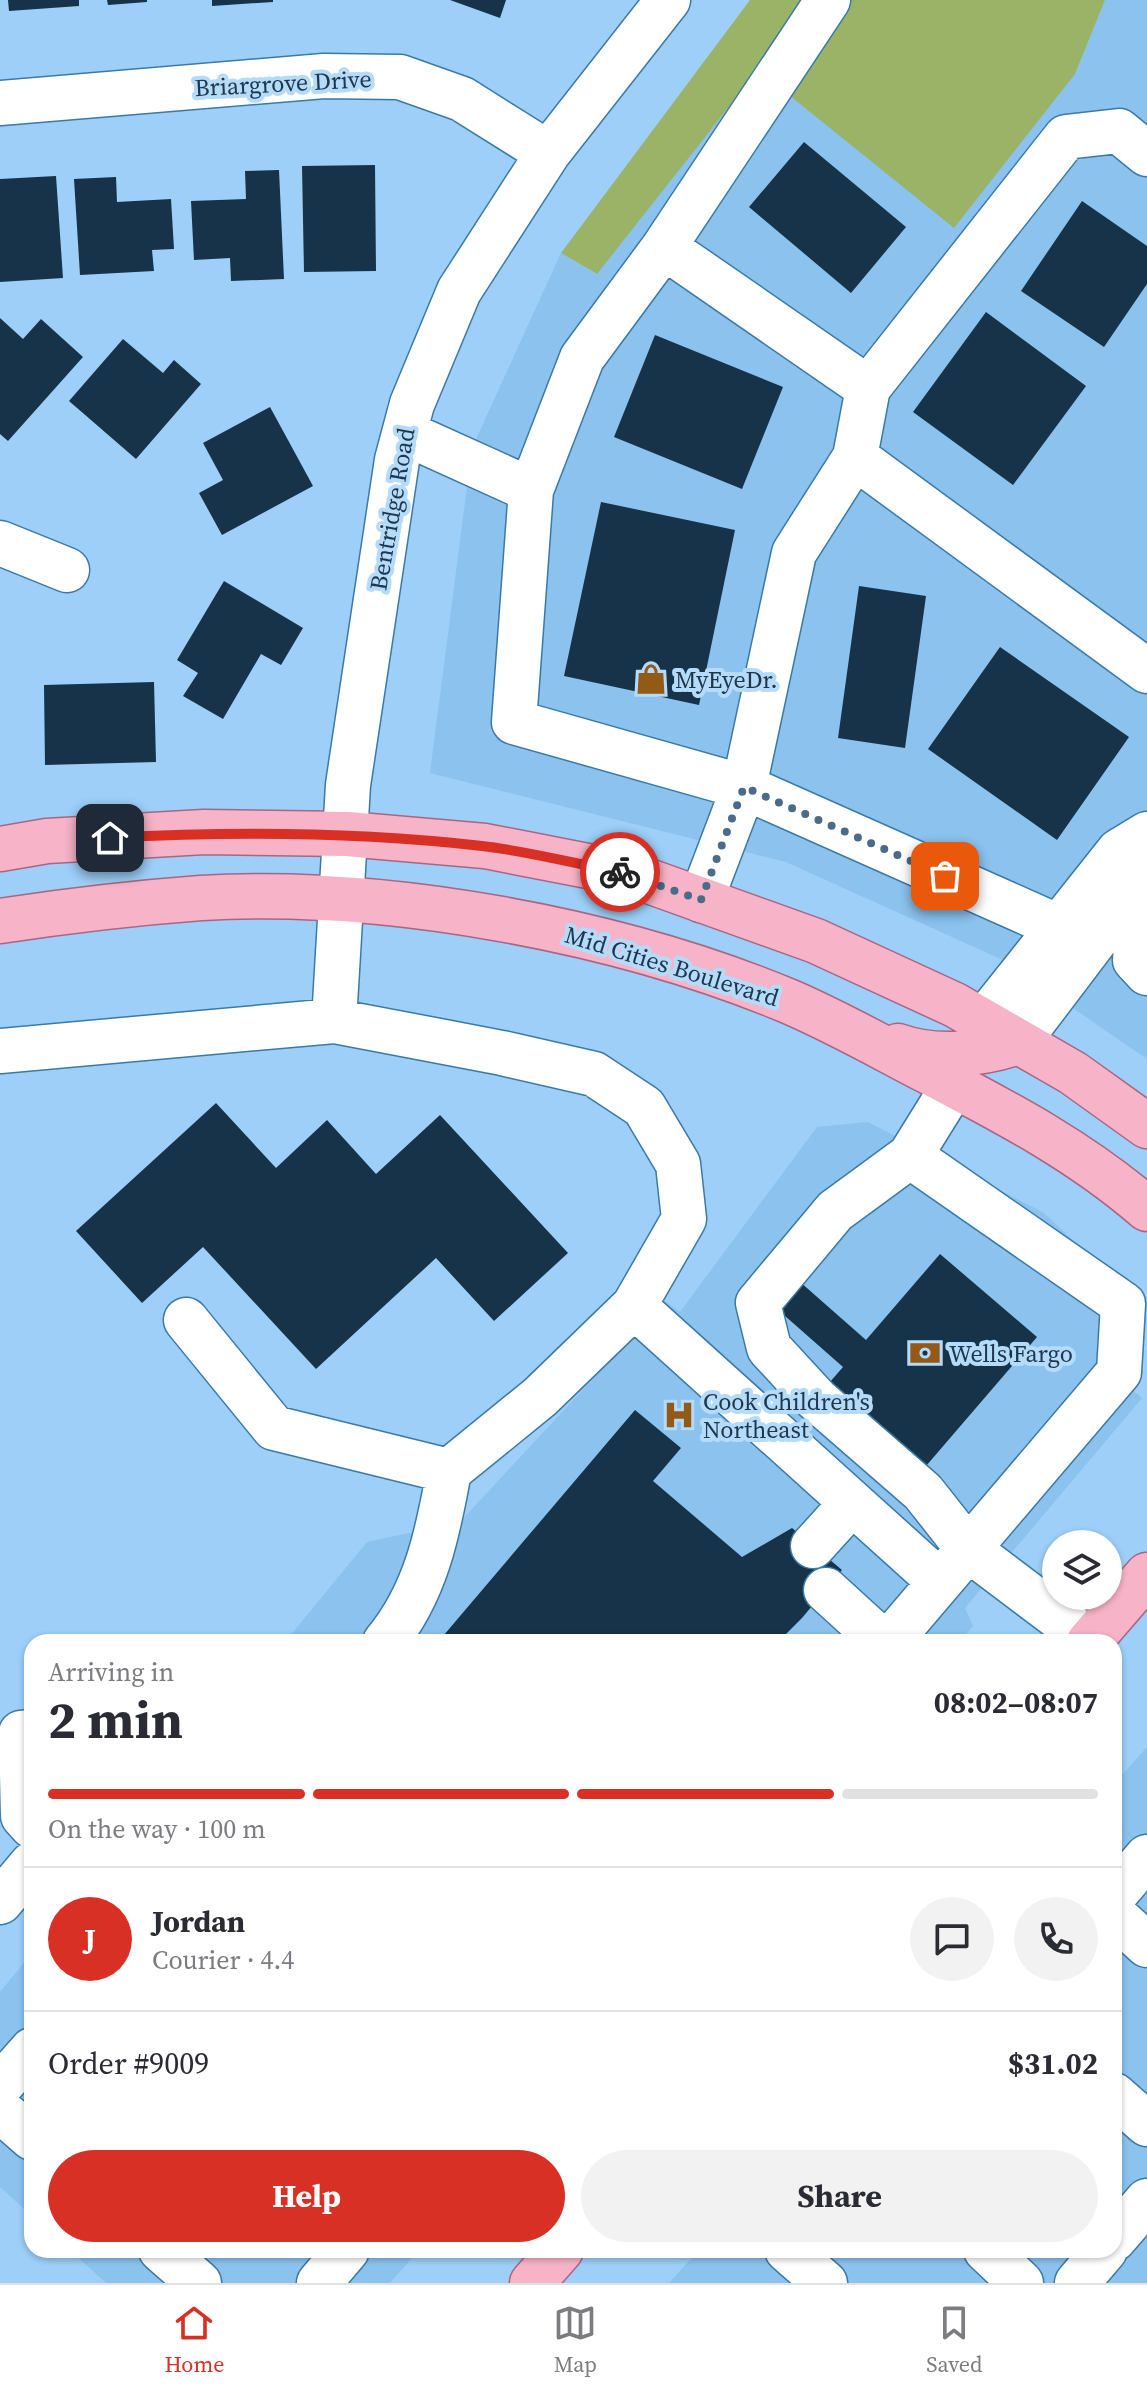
<!DOCTYPE html>
<meta charset="utf-8">
<style>
:root{--surface:#fff;--page:#f2f2f3;--text:#2b2b33;--muted:#7c7c81;--line:#e1e1e2;--accent:#d93025}
body{margin:0;font-family:"Source Serif 4",serif;background:var(--page);color:var(--text);height:100vh;display:flex;flex-direction:column;font-size:30px;white-space:nowrap}
*{box-sizing:border-box;margin:0}
p{font-size:26px;color:var(--muted)}
.icon{flex:none;width:44px;height:44px;fill:none;stroke:currentColor;stroke-width:2;stroke-linecap:round;stroke-linejoin:round}
.map{position:relative;flex:1;overflow:hidden}
.details{position:absolute;left:24px;top:1634px;width:1098px;height:624px;display:flex;flex-direction:column;background:var(--surface);border-radius:24px;box-shadow:0 2px 6px #0004}
.details>*{flex:none}
.tools{position:absolute;left:1042px;top:1530px;display:grid;gap:16px}
.tools a{display:grid;place-items:center;width:80px;height:80px;border-radius:50%;background:var(--surface);box-shadow:0 2px 6px #0004;font-size:40px}
.pin{position:absolute;display:grid;place-items:center;width:68px;height:68px;color:#fff;margin:-34px;border-radius:16px;box-shadow:0 4px 12px #0006}
.courier{position:absolute;display:grid;place-items:center;width:80px;height:80px;margin:-40px;border:6px solid #d93025;border-radius:50%;background:#fff;color:#222;box-shadow:0 2px 10px #0007}
.overview em{font-style:normal;font-weight:700}
.overview div{display:flex;flex-direction:column-reverse}
.overview{display:flex;align-items:center;justify-content:space-between;height:136px;padding:0 24px}
h1{font-size:52px;font-weight:700;line-height:60px}
.bar{display:grid;grid-template-columns:repeat(4,1fr);gap:12px 8px;align-content:center;height:96px;padding:0 24px}
.bar i{height:10px;border-radius:6px;background:var(--line)}
.bar .on{background:var(--accent)}
.bar p{grid-column:span 4}
.line{display:flex;align-items:center;gap:20px;padding:0 24px;border-top:2px solid var(--line)}
.line div{flex:1}
.round{display:grid;place-items:center;flex:none;width:84px;height:84px;border-radius:42px;background:var(--page)}
.cta{display:flex;gap:16px;margin-top:auto;padding:16px 24px}
.cta a{flex:1;height:92px;border-radius:48px;background:var(--accent);color:#fff;font-size:32px;font-weight:700;line-height:92px;text-align:center}
.cta a+a{background:var(--page);color:var(--text)}
.tab-bar{display:flex;justify-content:space-around;align-items:center;height:112px;border-top:2px solid var(--line);background:var(--surface);font-size:22px;color:var(--muted)}
.tab-bar a{display:grid;justify-items:center;gap:4px}
.tab-bar .on{color:var(--accent)}
.map>svg:first-child{display:block}
.built{fill:#8bc2ee}
.green{fill:#9bb367}
.building{fill:#163349}
.lines{fill:none;stroke-linecap:round;stroke-linejoin:round}
.minor-casing{stroke:#3a7aa8;stroke-width:47}
.major-casing{stroke:#a76783;stroke-width:47}
.minor{stroke:#fff;stroke-width:44}
.major{stroke:#f7b3c7;stroke-width:44}
.done{stroke:#4a6c88;stroke-width:8;stroke-dasharray:0 14.4}
.route{stroke:#d93025;stroke-width:10}
.labels{text-anchor:middle;dominant-baseline:central;stroke-width:8;stroke-linejoin:round;paint-order:stroke}
.street-label{font-size:24px;fill:#1d374c;stroke:#b5dbfa}
.poi-label{font-size:24px;fill:#1d374c;stroke:#b5dbfa;text-anchor:start}
</style>
<div class="map">
<svg width="1147" height="2283" viewBox="0 0 1147 2283">
<rect width="100%" height="100%" fill="#9dcff8"/>
<path class="built" d="M1105 0H1147V1059L1003 960 786 862 430 773 472 448 561 253 596 274 758 70 1075 74Z
M868 1122 1044 1213 1137 1301 1144 1353 1130 1388 1142 1398 965 1608 973 1626 959 1642H285L367 1542 460 1522 665 1301 680 1312 817 1127Z
M1147 1747V2283H669L699 2250H1114V1784Z
M32 1953V2216L0 2187V1992Z
M70 2250H419L390 2283H106Z"/>
<path class="green" d="M750 0H1105L1075 74 954 228 758 70 597 274 561 253Z"/>
<path class="building" d="M8 0H79V6L9 11Z
M107 0H147V2L108 5Z
M212 0H273V2L212 6Z
M450 0H506L500 18Z
M804 142 906 227 851 293 749 207Z
M375 165 376 271 304 272 302 166Z
M279 170 284 279 231 281 230 258 194 260 191 201 246 199 245 171Z
M56 176 63 278 0 282V179Z
M116 177 117 202 171 199 174 249 152 250 154 271 80 275 74 179Z
M1082 201 1147 246V284L1104 347 1021 291Z
M986 312 1086 386 1013 485 913 412Z
M0 318 23 339 41 319 83 357 8 441 0 434Z
M655 335 783 387 742 489 614 437Z
M123 339 163 373 174 360 201 384 136 459 69 401Z
M270 407 313 486 222 535 199 493 223 480 203 443Z
M601 502 735 530 699 705 564 676Z
M224 581 303 628 281 665 261 654 223 719 183 696 198 673 177 660Z
M859 586 926 596 905 748 838 738Z
M1000 647 1129 737 1057 840 928 749Z
M154 682 156 762 45 765 44 685Z
M216 1103 276 1168 327 1120 376 1174 440 1115 568 1253 494 1321 436 1258 316 1369 203 1247 142 1303 76 1231Z
M940 1254 1037 1337 920 1473 823 1390 843 1367 768 1301 791 1274 866 1340Z
M635 1410 681 1448 653 1481 742 1557 792 1528 842 1570 802 1618 778 1642H438Z"/>
<g class="lines">
<defs>
<path id="minor" d="M0 103 324 76 400 77 462 99 548 153
M1147 154 1119 131 1066 137 868 388 855 457 1147 671
M664 247 828 0
M405 433 531 490 514 722 744 787 701 900
M855 457 794 553 744 787 1059 927
M531 490 582 358 664 247 868 388
M0 543 67 570
M1147 918 1137 934 1135 960 1147 973
M983 1022 1119 851 1147 834
M1018 1042 1131 893 1147 843
M0 1051 334 1021
M910 1156 835 1211 758 1303 769 1348 816 1399 923 1492 968 1549 1090 1641
M634 1306 684 1219 678 1164 644 1107 594 1074 502 1053 334 1021 348 785 397 460 412 404 459 291 548 153 668 0
M186 1320 274 1428 449 1471 540 1397 634 1306 940 1582
M813 1546 852 1503
M826 1590 883 1642
M385 1642C426 1593 438 1532 449 1471
M889 1642 1119 1372 1123 1304 910 1156 954 1085
M32 1732 21 1733 23 1816 32 1826
M1114 1895 1147 1857
M0 1902 32 1864
M1114 1915 1147 1945
M0 2086 32 2050
M1114 2095 1147 2124
M0 2110 32 2138
M1114 2239 1147 2201
M161 2250 199 2283
M787 2250 825 2283
M986 2250 1021 2283
M319 2283 347 2250
M1077 2283 1105 2250"/>
<path id="major" d="M0 849 47 841 204 832 347 834 485 846 629 874 816 941 955 1005 1073 1073 1147 1126
M0 921C66 911 134 903 201 898 386 887 617 930 788 1001 835 1021 879 1046 925 1070 1003 1111 1079 1150 1147 1209
M898 1046C934 1059 982 1055 1018 1042
M1089 1642 1147 1575
M532 2283 561 2250"/>
</defs>
<use href="#minor" class="minor-casing"/>
<use href="#major" class="major-casing"/>
<use href="#minor" class="minor"/>
<use href="#major" class="major"/>
</g>
<g class="lines">
<path class="done" d="M620 872 701 900 744 787 945 876"/>
<path class="route" d="M110 838C234 831 358 832 482 846 528 851 575 864 620 872"/>
</g>
<defs>
<symbol id="shop-bare" viewBox="-9 -9 18 18"><path d="M-5-2.5h2.3a2.7 3.5 0 0 1 5.4 0H5L5.5 6h-11ZM-1.5-2.5h3a1.5 2.3 0 0 0-3 0Z" fill="#935916" stroke="#b5dbfa" stroke-width="2.5" paint-order="stroke"/></symbol>
<symbol id="bank-bare" viewBox="-9 -9 18 18"><path d="M-6-4H6V4H-6ZM0-2.3a2.3 2.3 0 1 0 0 4.6a2.3 2.3 0 1 0 0-4.6Z" fill="#935916" stroke="#b5dbfa" stroke-width="2.5" paint-order="stroke"/></symbol>
<symbol id="hospital-bare" viewBox="-9 -9 18 18"><path d="M-5-5h3v3.5h4V-5h3V5h-3V1.5h-4V5h-3Z" fill="#935916" stroke="#b5dbfa" stroke-width="2.5" paint-order="stroke"/></symbol>
</defs>
<g fill-rule="evenodd">
<use href="#shop-bare" x="629" y="657" width="44" height="44"/>
<use href="#bank-bare" x="903" y="1331" width="44" height="44"/>
<use href="#hospital-bare" x="657" y="1393" width="44" height="44"/>
</g>
<g class="labels">
<g class="street-label">
<text transform="translate(283 83) rotate(-3)">Briargrove Drive</text>
<text transform="translate(392 509) rotate(-80)">Bentridge Road</text>
<text transform="translate(672 966) rotate(17)">Mid Cities Boulevard</text>
</g>
<g class="poi-label">
<text x="675" y="679">MyEyeDr.</text>
<text x="949" y="1353">Wells Fargo</text>
<text x="703" y="1401">Cook Children's<tspan x="703" dy="28">Northeast</tspan></text>
</g>
</g>
</svg>
<div class="tools">
<a><svg class="icon" aria-label="layers" viewBox="0 0 24 24"><path d="M12 4l9 5-9 5-9-5zM3 14l9 5 9-5"/></svg></a>
</div>
<div class="pin" style="left:945px;top:876px;background:#ea580c"><svg class="icon" aria-label="bag" viewBox="0 0 24 24"><path d="M5 8h14l-1 12H6zM9 8a3 3 0 0 1 6 0"/></svg></div>
<div class="pin" style="left:110px;top:838px;background:#1f2937"><svg class="icon" aria-label="home" viewBox="0 0 24 24"><path d="M3 11l9-7 9 7M6 9v11h12V9"/></svg></div>
<div class="courier" style="left:620px;top:872px"><svg class="icon" aria-label="bike" viewBox="0 0 24 24"><circle cx="6" cy="16" r="4"/><circle cx="18" cy="16" r="4"/><path d="M6 16l4-8h5l3 8M10 8l3 8H6M13 5h3"/></svg></div>
<section class="details">
<div class="overview"><div><h1>2 min</h1><p>Arriving in</p></div><em>08:02–08:07</em></div>
<div class="bar"><i class="on"></i><i class="on"></i><i class="on"></i><i></i><p>On the way · 100 m</p></div>
<div class="line" style="height:144px"><b class="round" style="background:var(--accent);color:#fff">J</b><div><b>Jordan</b><p>Courier · 4.4</p></div><a class="round"><svg class="icon" aria-label="chat" viewBox="0 0 24 24"><path d="M4 5h16v11H9l-5 4z"/></svg></a><a class="round"><svg class="icon" aria-label="phone" viewBox="0 0 24 24"><path d="M5 4h4l2 5-3 2q2 4 5 5l2-3 5 2v4C11 20 4 13 5 4z"/></svg></a></div>
<div class="line" style="height:104px"><div>Order #9009</div><b>$31.02</b></div>
<div class="cta"><a>Help</a><a>Share</a></div>
</section>
</div>
<nav class="tab-bar">
<a class="on"><svg class="icon" aria-label="home" viewBox="0 0 24 24"><path d="M3 11l9-7 9 7M6 9v11h12V9"/></svg>Home</a>
<a><svg class="icon" aria-label="map" viewBox="0 0 24 24"><path d="M3 6l6-2 6 2 6-2v14l-6 2-6-2-6 2zM9 4v14M15 6v14"/></svg>Map</a>
<a><svg class="icon" aria-label="saved" viewBox="0 0 24 24"><path d="M7 4h10v16l-5-4-5 4z"/></svg>Saved</a>
</nav>
